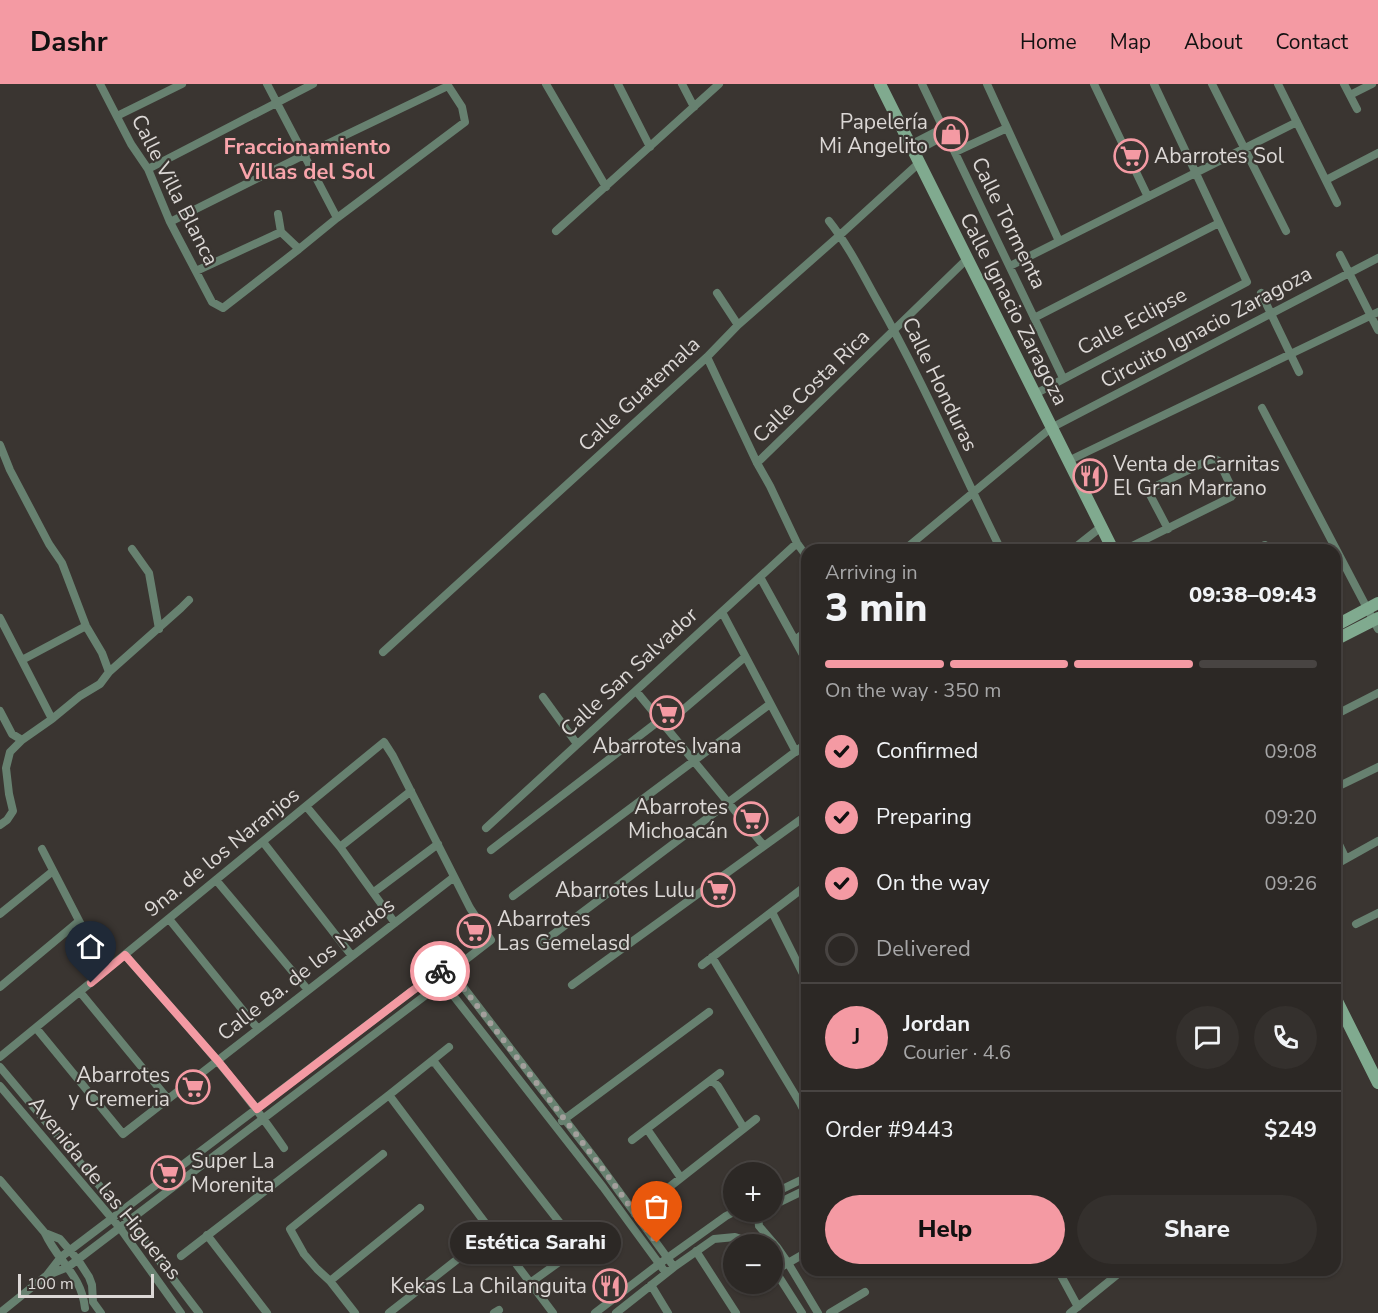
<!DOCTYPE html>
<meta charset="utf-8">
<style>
:root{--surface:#2c2825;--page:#34302d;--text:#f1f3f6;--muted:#a6a6a7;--line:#484442;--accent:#f49aa3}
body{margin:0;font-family:"Nunito Sans",sans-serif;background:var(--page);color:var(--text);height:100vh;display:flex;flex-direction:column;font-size:22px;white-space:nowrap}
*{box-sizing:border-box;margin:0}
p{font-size:20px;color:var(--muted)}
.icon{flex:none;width:33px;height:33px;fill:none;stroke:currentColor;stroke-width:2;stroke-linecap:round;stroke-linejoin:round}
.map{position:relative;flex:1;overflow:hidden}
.details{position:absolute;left:801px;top:460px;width:540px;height:732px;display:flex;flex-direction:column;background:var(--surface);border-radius:18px;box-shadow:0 2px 4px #0004,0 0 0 2px var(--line)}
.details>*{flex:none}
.tools{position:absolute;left:723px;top:1078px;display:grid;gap:12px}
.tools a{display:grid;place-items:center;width:60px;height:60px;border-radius:50%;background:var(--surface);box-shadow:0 2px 4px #0004,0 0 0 2px var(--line);font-size:30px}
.scale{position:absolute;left:18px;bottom:15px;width:136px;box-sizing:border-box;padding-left:6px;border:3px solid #dcd8d6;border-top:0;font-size:16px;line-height:21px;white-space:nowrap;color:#dcd8d6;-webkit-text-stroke:4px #3a3531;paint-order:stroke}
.pin{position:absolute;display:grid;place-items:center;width:51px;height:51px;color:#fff;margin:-62px -26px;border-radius:50% 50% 50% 0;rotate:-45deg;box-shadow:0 0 6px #0007}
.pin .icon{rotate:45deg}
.courier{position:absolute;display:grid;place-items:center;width:60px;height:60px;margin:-30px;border:4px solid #f49aa3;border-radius:50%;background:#fff;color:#222;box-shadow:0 2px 8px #0007}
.bubble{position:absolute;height:42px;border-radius:21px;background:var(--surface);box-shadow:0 2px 4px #0004,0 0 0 2px var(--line);font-size:20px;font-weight:800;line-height:42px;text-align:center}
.headline em{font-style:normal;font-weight:800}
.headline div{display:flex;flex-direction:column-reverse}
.headline{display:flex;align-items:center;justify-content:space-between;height:102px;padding:0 24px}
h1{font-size:39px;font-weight:800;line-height:45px}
.bar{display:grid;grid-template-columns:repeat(4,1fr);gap:9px 6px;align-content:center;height:72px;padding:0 24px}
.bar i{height:8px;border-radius:4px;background:var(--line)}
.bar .on{background:var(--accent)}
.bar p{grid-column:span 4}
.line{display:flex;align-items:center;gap:15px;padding:0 24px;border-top:2px solid var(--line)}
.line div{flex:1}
.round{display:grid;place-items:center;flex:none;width:63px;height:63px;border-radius:32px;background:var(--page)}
ol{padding:0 24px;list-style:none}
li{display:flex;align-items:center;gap:18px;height:66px}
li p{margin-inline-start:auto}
li .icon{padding:6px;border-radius:50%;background:var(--accent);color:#111;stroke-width:4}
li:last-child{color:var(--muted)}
li i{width:33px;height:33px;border:3px solid var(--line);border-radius:50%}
.cta{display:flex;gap:12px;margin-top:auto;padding:12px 24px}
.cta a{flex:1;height:69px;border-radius:36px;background:var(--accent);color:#111;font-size:24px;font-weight:800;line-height:69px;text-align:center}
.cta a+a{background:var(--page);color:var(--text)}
header{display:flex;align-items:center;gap:36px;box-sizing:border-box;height:84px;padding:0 30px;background:var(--accent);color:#111}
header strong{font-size:28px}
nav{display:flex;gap:33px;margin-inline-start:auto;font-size:21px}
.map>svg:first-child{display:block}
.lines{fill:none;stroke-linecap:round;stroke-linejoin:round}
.street{stroke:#678170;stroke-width:8}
.secondary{stroke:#80aa8f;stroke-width:12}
.done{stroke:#a39f9c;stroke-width:6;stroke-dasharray:0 10.8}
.route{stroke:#f49aa3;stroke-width:8}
.labels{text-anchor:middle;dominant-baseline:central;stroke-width:4.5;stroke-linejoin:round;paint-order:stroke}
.poi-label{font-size:21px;fill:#dcd8d6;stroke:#3a3531;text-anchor:end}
.street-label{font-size:21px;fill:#dcd8d6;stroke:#3a3531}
.neighbourhood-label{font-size:22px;font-weight:bold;fill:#f8a4ab;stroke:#3a3531}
</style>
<header>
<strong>Dashr</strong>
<nav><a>Home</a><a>Map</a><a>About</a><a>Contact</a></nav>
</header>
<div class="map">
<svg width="1378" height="1229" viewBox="0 0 1378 1229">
<rect width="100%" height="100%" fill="#3a3531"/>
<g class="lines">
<path class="street" d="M100 0 131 60 148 85 170 138 212 218 223 224 299 165 337 134 465 38 462 23 447 0
M267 0 337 134
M546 0 606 103
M618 0 650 63
M682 0 694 23
M922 0 1063 294
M987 0 1059 157
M1094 0 1148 113
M1212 0 1286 147
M1278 0 1337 119
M1344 0 1357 25
M1350 11 1372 0
M117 32 182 0
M910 61 943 44
M914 68 946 51
M955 68 1007 44
M148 85 313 0
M1326 96 1378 69
M278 130 281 148
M829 137C848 161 862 189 877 216 923 297 960 383 1001 466
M170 138 304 71 448 2
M556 147 719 0
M281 148 299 165
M1340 171 1378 246
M1010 182 1297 38
M196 187 281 148
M717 209 738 241
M1261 209 1299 288
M1034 234 1219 139
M707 273 757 379 770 402 797 459 807 473
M1035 310 1247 198 1154 0
M1262 324 1378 545
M0 361 10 386 49 460 62 479 86 542 102 569 109 588 100 600 80 612 52 635 22 656 10 668 6 684 9 710 13 727 7 736 0 741
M1068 377 1378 228
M757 379 967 175
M132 465 149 489 159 545
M904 466 1051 344 1378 174
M1072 466 1101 443
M1124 466 1231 413 1234 409 1219 377 1215 375 1209 376 1152 404 1148 407 1168 445
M1253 466 1265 461 1268 466
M760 493 807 578
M722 528 796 668
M0 534 52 635
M795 556 807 547
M383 568 707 273 738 241 840 151 919 79
M22 576 86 542
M109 588 181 524 189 516
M636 607 764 762
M543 613 577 660
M0 627 12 650 22 656
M1335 631 1378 609
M664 642 745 573
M1335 704 1378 683
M306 722 340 763 395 839
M486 744 797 459
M1335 752 1346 775
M263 758 352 872
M340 763 411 707
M42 765 105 887
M491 766 660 636
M1335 781 1378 757
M216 796 308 906
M374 808 438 760
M513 812 770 620
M772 828 807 898
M0 830 53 787
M169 835 258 945
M1356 840 1378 829
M543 858 807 659
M125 871C180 934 237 995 284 1064
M712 873 800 1019 807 1033
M702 881 807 801
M451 887 599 1080 674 1183
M445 901 603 1103 666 1189
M572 901 807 731
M0 903 79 837
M80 908 168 1015
M36 944 123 1050 454 793
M0 973 384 658 393 672 470 824 491 856 451 887 445 901
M431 978 435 979 571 1153 575 1161 589 1170
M0 983 129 1137 199 1229
M711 996 718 1002 742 1041 743 1045
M0 1002 120 1144 181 1229
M389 1011 553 1229
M562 1037 709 928
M647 1045 681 1094
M632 1056 720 989
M0 1096 45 1149C58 1178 81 1190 85 1224
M772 1110 807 1093
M772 1122 807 1105
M760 1128 758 1133 759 1142 777 1163 788 1179 818 1229
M635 1130 756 1035
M45 1149 60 1155 78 1176 89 1193 92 1201 93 1218 101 1229
M207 1151 267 1229
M696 1167 736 1229
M181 1172 389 1011 449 963
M772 1182 802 1229
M776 1186 807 1168
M1058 1186 1078 1223
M48 1191 68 1183 439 901H445
M330 1197 420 1124
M530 1199 573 1168 575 1161
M651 1201 668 1229
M0 1229 47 1191 61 1173 412 907 442 886 451 887
M355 1229 330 1197 317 1185 304 1170 290 1145 383 1070
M389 1229 459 1174
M494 1229 499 1226
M595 1229 659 1180 726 1132 734 1128
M616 1229 674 1183 714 1155 735 1153 747 1157 753 1161
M830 1229 865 1208
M1070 1229 1123 1186"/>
<path class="secondary" d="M880 0 1113 466
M1335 542 1378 519
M1335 556 1378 534
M1335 913 1378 999"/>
</g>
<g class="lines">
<path class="done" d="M440 887 451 888 599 1080 657 1159"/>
<path class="route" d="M91 899 125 871 218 977 257 1025 412 907 440 887"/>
</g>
<defs>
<symbol id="shop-ring" viewBox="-11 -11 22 22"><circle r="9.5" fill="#3a3531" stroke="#f49aa3" stroke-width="1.5"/><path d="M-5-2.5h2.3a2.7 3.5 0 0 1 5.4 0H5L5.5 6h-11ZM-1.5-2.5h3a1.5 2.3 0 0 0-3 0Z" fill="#f49aa3"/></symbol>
<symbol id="supermarket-ring" viewBox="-11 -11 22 22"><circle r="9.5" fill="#3a3531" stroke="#f49aa3" stroke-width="1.5"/><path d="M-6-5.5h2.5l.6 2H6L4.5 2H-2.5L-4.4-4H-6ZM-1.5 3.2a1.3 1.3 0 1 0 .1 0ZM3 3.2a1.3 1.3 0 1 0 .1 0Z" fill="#f49aa3"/></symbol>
<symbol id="restaurant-ring" viewBox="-11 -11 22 22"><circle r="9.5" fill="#3a3531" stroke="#f49aa3" stroke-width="1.5"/><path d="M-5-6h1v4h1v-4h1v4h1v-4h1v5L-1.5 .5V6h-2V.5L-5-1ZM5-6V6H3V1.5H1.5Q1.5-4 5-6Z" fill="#f49aa3"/></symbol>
</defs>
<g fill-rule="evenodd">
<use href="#shop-ring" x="932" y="31" width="38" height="38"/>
<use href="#supermarket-ring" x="1112" y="53" width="38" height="38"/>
<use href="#restaurant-ring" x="1071" y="373" width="38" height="38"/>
<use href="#supermarket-ring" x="648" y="610" width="38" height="38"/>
<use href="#supermarket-ring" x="732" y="716" width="38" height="38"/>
<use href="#supermarket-ring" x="699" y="787" width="38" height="38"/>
<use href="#supermarket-ring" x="455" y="828" width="38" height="38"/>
<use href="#supermarket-ring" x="174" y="984" width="38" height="38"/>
<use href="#supermarket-ring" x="149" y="1070" width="38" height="38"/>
<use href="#restaurant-ring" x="591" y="1183" width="38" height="38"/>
</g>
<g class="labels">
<g class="poi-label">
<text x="928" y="38">Papelería<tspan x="928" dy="24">Mi Angelito</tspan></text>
<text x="1154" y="72" text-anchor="start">Abarrotes Sol</text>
<text x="1113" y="380" text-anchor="start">Venta de Carnitas<tspan x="1113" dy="24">El Gran Marrano</tspan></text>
<text x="667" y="662" text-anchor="middle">Abarrotes Ivana</text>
<text x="728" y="723">Abarrotes<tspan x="728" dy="24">Michoacán</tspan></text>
<text x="695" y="806">Abarrotes Lulu</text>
<text x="497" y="835" text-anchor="start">Abarrotes<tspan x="497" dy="24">Las Gemelasd</tspan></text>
<text x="170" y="991">Abarrotes<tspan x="170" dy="24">y Cremeria</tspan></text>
<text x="191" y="1077" text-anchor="start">Super La<tspan x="191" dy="24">Morenita</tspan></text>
<text x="587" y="1202">Kekas La Chilanguita</text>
</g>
<g class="street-label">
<text transform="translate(175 106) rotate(63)">Calle Villa Blanca</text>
<text transform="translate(1009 139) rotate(64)">Calle Tormenta</text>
<text transform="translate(1014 225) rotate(63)">Calle Ignacio Zaragoza</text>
<text transform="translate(1132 237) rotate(-28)">Calle Eclipse</text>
<text transform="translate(1206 243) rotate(-28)">Circuito Ignacio Zaragoza</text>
<text transform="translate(940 300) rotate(64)">Calle Honduras</text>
<text transform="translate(811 302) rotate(-44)">Calle Costa Rica</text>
<text transform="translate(639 310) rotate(-43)">Calle Guatemala</text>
<text transform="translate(629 588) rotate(-43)">Calle San Salvador</text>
<text transform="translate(222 768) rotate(-39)">9na. de los Naranjos</text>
<text transform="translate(306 885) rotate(-38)">Calle 8a. de los Nardos</text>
<text transform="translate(105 1104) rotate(51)">Avenida de las Higueras</text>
</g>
<g class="neighbourhood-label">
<text x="307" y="63">Fraccionamiento<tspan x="307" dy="25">Villas del Sol</tspan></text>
</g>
</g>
</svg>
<div class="tools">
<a>+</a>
<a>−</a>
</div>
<div class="scale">100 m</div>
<div class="pin" style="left:657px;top:1159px;background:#ea580c"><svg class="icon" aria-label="bag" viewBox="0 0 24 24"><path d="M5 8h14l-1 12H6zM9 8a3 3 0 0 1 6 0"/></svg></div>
<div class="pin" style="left:91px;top:899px;background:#1f2937"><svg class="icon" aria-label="home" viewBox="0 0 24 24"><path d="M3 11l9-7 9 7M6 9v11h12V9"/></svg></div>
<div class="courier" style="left:440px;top:887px"><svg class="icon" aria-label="bike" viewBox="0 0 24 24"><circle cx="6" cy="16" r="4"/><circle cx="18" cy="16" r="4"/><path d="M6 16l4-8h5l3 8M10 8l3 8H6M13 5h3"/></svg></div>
<div class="bubble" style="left:450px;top:1138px;width:171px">Estética Sarahi</div>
<section class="details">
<div class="headline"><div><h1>3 min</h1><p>Arriving in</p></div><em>09:38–09:43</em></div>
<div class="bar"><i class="on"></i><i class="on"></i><i class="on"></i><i></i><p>On the way · 350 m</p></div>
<ol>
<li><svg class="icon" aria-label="check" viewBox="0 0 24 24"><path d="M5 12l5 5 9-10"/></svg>Confirmed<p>09:08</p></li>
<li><svg class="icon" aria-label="check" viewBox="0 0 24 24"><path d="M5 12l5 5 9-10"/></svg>Preparing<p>09:20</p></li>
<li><svg class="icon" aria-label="check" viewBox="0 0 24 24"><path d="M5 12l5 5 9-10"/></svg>On the way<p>09:26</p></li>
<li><i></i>Delivered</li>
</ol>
<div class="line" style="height:108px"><b class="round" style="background:var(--accent);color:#111">J</b><div><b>Jordan</b><p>Courier · 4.6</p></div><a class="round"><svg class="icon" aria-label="chat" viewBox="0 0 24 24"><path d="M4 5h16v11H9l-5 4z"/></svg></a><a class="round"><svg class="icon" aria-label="phone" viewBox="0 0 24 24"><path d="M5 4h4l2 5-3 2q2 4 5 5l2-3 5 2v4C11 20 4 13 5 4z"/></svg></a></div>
<div class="line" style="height:78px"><div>Order #9443</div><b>$249</b></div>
<div class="cta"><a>Help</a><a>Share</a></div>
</section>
</div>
